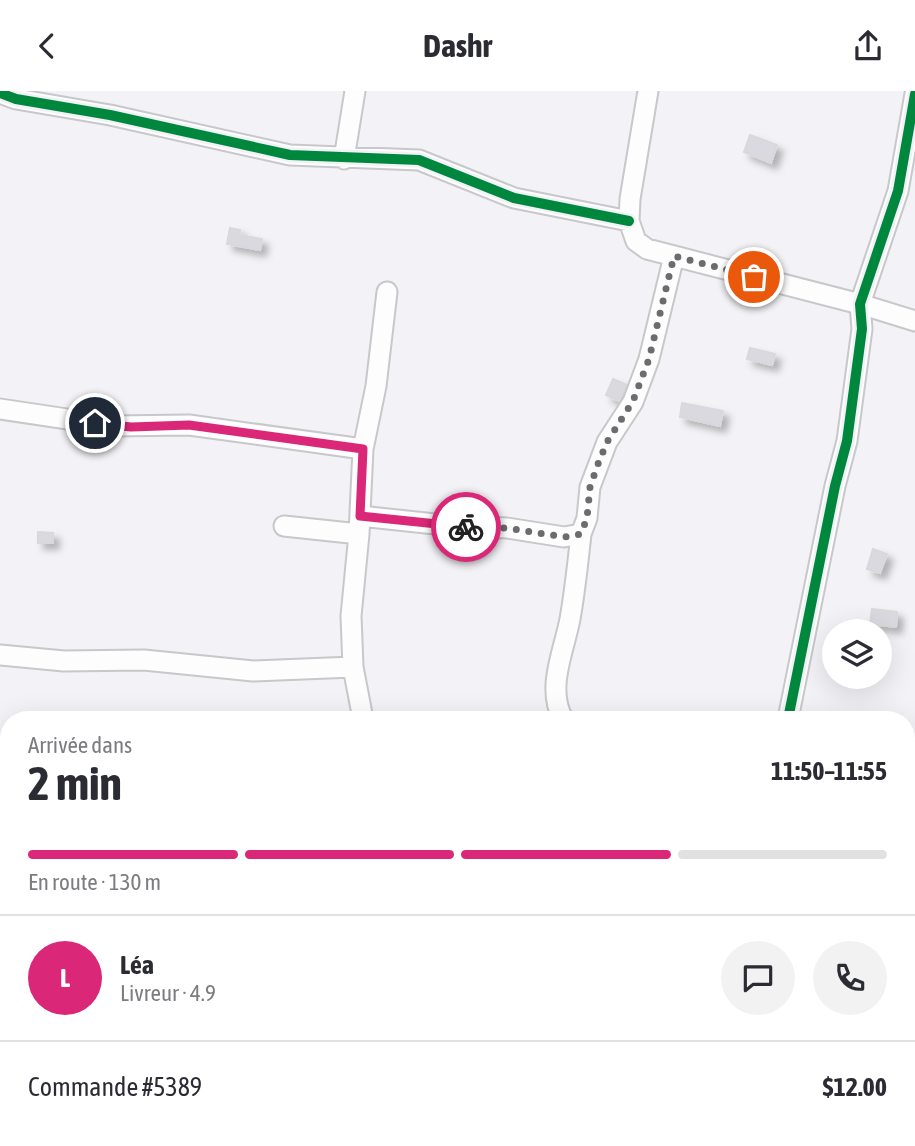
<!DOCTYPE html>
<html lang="fr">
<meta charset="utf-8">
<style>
:root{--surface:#fff;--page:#f2f2f3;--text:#2b2b33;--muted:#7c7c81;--line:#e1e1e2;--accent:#db2777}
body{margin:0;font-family:"Asap Condensed",sans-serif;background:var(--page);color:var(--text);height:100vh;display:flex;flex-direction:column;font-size:26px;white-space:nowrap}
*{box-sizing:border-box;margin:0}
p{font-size:23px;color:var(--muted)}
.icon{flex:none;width:38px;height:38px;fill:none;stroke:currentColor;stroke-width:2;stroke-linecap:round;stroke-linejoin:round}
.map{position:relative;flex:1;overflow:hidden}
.details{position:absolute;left:0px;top:620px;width:915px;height:436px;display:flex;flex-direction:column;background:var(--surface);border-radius:28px 28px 0 0;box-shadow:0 7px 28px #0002}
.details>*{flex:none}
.tools{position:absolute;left:822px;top:528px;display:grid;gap:14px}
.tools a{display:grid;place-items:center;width:70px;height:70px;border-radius:50%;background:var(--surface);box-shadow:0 7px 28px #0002;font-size:35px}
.pin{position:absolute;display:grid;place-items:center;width:60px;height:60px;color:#fff;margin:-30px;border:4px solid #fff;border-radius:50%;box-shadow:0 2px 7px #0007}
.courier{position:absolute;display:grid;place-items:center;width:70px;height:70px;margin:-35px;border:5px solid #db2777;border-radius:50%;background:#fff;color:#222;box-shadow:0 2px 9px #0007}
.overview em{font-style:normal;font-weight:700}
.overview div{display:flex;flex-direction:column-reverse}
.overview{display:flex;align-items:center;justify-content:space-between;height:119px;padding:0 28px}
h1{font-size:46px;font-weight:700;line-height:52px}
.bar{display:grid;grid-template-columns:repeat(4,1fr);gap:10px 7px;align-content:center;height:84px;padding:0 28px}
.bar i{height:9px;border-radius:5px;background:var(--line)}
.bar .current{background:var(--accent)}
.bar p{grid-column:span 4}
.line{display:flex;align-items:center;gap:18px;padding:0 28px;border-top:2px solid var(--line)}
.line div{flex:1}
.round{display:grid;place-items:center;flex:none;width:74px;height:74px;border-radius:37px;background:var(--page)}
header{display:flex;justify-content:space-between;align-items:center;height:91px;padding:0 28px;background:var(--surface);font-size:32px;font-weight:700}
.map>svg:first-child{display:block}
.building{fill:#dbd9e0;stroke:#d9d8da;stroke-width:2;filter:url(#shadow)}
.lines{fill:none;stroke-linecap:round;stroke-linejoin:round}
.minor-casing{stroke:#c8c7ca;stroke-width:23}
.minor{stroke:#fdfdfe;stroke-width:19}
.cycleway-casing{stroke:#f2f1f7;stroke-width:15}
.cycleway{stroke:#00873e;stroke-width:10}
.done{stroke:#6c6b6e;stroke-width:7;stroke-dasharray:0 12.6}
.route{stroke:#db2777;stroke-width:9}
</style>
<header><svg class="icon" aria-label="back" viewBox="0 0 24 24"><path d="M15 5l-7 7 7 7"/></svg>Dashr<svg class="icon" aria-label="share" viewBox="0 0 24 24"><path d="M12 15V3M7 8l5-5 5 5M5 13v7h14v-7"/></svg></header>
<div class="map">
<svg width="915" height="1055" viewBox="0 0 915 1055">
<defs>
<filter id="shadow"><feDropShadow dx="6" dy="6" stdDeviation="3.5" flood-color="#0004"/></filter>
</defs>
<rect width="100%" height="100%" fill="#f3f2f6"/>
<path class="building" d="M750 44 777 54 771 72 744 61Z
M230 137 240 139 239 144 262 148 260 159 227 153Z
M750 257 775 263 772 274 747 268Z
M613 288 627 294 619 310 606 304Z
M682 312 723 320 720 335 680 326Z
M38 441 53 442V452H38Z
M873 458 887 463 880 482 867 478Z
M872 518 897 521 896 536 870 533Z
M912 1037 915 1038V1055H909Z"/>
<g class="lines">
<defs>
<path id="minor" d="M648 0 630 108 629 130 636 150 647 158 860 213 915 230
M0 2 16 8 110 24 290 64 419 69 514 107 629 130
M344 68 355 0
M0 318 114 335 189 334 363 358
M360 425 454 435 507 437 564 446 581 443 587 427 590 396 607 351 633 311 649 268 674 165
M284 435 359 443
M0 564 64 570 144 569 253 580 353 576
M363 628 353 576 351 525 359 443 363 358 376 295 387 201
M563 628C546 597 564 560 570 528 575 500 578 471 581 443
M788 628 835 395 847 350 862 238 860 213 898 100 915 3
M0 806 9 807
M906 986 915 987
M318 1055 320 1046
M550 1055 551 1046
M776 1055 778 1046"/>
</defs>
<use href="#minor" class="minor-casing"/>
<use href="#minor" class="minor"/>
<defs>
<path id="cycleway" d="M0 2 16 8 110 24 290 64 419 69 514 107 629 130
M788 628 835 395 847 350 862 238 860 213 898 100 915 3"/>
</defs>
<use href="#cycleway" class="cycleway-casing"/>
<use href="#cycleway" class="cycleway"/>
</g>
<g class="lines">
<path class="done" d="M466 436 507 437 564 446 581 443 587 427 590 396 598 373 607 351 633 310 649 268 674 165 754 186"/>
<path class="route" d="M95 332 131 336 189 334 363 358 360 425 466 436"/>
</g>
</svg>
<div class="tools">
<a><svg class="icon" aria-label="layers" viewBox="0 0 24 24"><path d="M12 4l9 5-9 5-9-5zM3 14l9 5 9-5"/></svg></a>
</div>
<div class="pin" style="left:754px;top:186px;background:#ea580c"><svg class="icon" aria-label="bag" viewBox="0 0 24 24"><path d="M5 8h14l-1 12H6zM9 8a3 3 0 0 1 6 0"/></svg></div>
<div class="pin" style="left:95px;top:332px;background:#1f2937"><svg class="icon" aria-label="home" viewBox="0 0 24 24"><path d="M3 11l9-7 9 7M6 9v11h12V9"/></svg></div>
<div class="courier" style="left:466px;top:436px"><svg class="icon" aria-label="bike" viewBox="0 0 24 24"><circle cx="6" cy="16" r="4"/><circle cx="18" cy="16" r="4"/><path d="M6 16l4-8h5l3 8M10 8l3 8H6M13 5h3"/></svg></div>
<section class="details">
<div class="overview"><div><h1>2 min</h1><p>Arrivée dans</p></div><em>11:50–11:55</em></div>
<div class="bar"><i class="current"></i><i class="current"></i><i class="current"></i><i></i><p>En route · 130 m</p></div>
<div class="line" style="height:126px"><b class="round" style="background:var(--accent);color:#fff">L</b><div><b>Léa</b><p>Livreur · 4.9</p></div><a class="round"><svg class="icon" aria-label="chat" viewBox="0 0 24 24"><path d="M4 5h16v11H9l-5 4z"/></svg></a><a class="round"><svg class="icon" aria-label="phone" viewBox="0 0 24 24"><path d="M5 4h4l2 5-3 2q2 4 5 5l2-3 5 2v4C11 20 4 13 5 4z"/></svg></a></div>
<div class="line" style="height:91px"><div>Commande #5389</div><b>$12.00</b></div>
</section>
</div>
